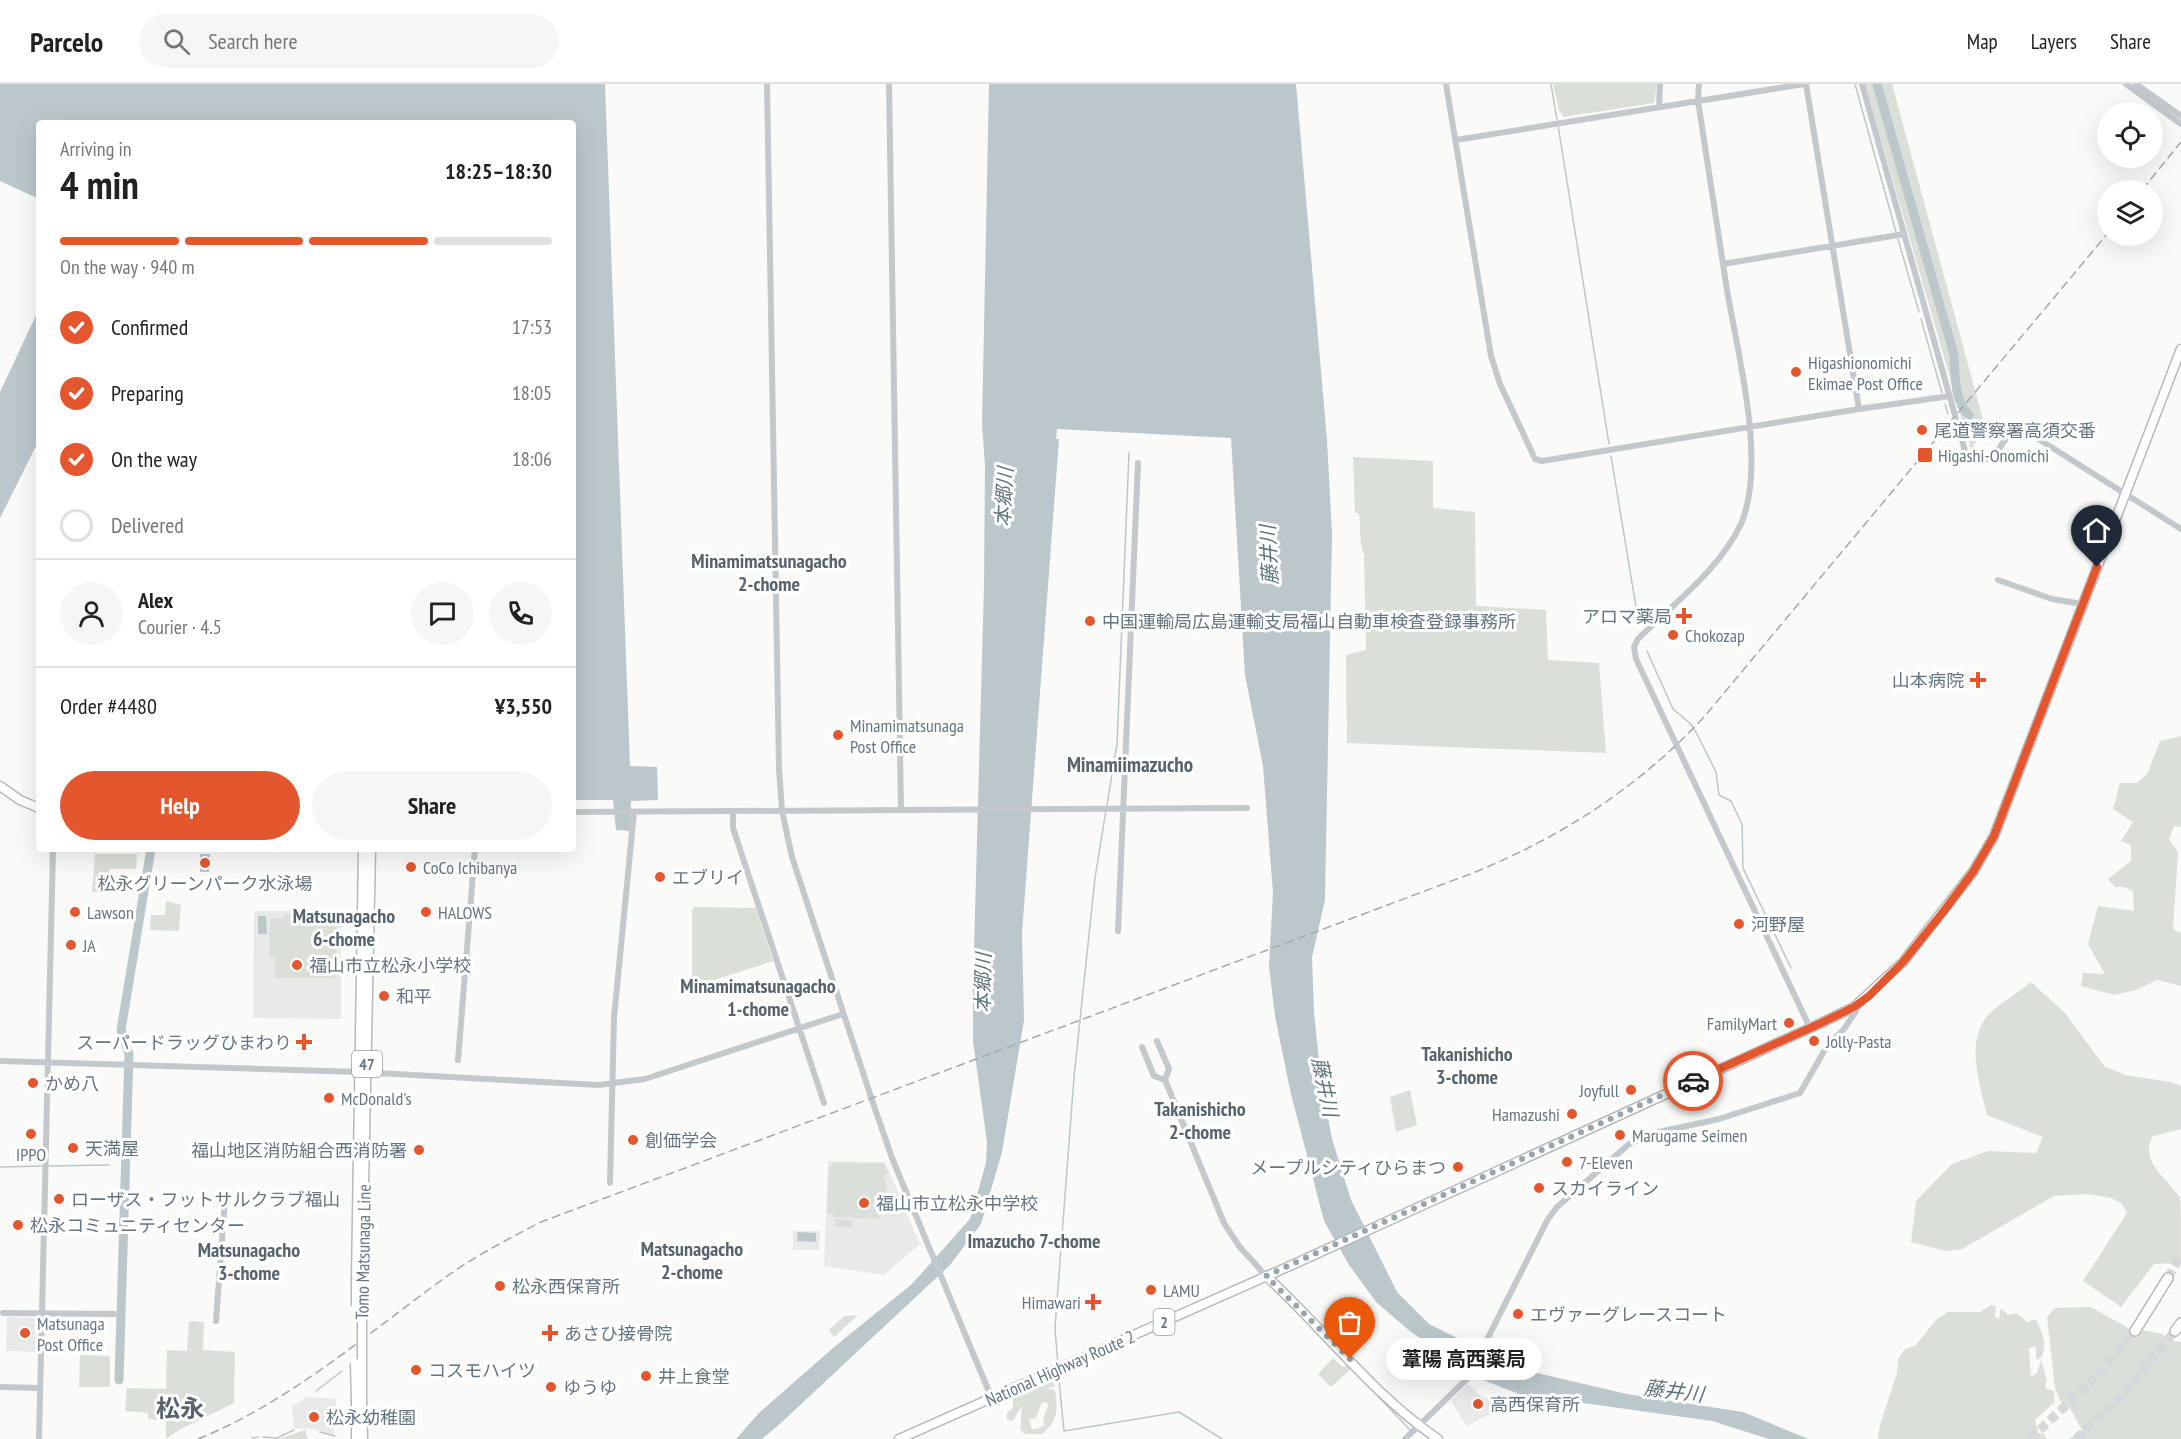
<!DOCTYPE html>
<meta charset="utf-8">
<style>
:root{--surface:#fff;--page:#f6f6f6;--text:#222;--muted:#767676;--line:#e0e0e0;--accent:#e4572e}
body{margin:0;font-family:"PT Sans Narrow","Noto Sans JP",sans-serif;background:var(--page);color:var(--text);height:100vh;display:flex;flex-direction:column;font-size:22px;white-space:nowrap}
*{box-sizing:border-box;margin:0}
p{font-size:20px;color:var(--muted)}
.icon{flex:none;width:33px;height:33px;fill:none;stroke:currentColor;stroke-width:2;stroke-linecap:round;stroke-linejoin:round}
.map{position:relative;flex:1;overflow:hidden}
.drawer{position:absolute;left:36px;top:36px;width:540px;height:732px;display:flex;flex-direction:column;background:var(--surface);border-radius:6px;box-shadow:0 6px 24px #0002}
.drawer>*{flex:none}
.buttons{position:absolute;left:2097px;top:18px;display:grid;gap:12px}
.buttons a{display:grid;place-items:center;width:66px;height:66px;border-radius:50%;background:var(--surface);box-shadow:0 6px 24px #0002;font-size:30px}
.pin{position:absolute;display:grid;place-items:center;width:51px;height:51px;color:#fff;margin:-62px -26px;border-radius:50% 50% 50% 0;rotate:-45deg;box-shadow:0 0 6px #0007}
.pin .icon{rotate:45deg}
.courier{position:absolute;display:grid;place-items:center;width:60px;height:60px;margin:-30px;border:4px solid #e4572e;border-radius:50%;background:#fff;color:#222;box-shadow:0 2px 8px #0007}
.bubble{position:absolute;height:42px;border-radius:21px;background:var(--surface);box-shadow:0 6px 24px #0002;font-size:20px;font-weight:700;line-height:42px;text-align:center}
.head em{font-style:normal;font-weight:700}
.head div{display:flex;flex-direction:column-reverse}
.head{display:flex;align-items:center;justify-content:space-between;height:102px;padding:0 24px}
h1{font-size:39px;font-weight:700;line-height:45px}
.bar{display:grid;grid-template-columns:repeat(4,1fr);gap:9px 6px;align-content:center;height:72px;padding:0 24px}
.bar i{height:8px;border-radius:4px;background:var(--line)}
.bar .active{background:var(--accent)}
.bar p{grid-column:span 4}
.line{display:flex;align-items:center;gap:15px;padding:0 24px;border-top:2px solid var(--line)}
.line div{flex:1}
.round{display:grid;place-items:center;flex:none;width:63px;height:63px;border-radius:32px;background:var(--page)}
ol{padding:0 24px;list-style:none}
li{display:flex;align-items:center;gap:18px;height:66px}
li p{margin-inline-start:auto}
li .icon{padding:6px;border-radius:50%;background:var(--accent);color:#fff;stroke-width:4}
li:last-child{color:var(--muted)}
li i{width:33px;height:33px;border:3px solid var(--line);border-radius:50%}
.cta{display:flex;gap:12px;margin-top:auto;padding:12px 24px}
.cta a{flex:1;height:69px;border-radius:36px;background:var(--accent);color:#fff;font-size:24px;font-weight:700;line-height:69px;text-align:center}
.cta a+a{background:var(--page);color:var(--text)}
header{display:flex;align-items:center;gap:36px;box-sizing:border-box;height:84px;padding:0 30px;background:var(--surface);border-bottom:2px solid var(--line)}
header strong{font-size:28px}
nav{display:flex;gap:33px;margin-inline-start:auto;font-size:21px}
.search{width:420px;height:54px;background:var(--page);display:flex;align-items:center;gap:15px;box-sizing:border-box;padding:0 21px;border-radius:33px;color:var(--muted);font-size:22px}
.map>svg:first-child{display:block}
.built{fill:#e8e9e9}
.green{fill:#dadfd7;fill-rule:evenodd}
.water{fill:#bbc7cb}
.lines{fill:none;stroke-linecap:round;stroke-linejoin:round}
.stream{stroke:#bbc7cb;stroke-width:1.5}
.river{stroke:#bbc7cb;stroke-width:9}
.motorway-tunnel{stroke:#d5d9db;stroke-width:9;stroke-dasharray:9 4.5;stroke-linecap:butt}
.primary-casing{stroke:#b5babe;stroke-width:11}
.trunk-casing{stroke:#b4b9bd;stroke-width:11}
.motorway-casing{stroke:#b4b9bd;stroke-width:12}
.tertiary{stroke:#c3c8cc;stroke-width:6}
.primary{stroke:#fff;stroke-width:8}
.trunk{stroke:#fff;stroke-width:8}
.motorway{stroke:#fff;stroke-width:9}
.rail{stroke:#a2aab0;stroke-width:1.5;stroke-dasharray:9 4.5;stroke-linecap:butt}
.primary-bridge-casing{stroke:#b5babe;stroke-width:11;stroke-linecap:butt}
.primary-bridge{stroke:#fff;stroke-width:8}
.done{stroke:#99a4ac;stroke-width:6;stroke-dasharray:0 10.8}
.route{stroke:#e4572e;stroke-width:8}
.poi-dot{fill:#e4572e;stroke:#fff;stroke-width:2}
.labels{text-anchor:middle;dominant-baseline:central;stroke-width:6;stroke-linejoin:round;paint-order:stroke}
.shield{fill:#fff;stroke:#939fa8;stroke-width:1.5}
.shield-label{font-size:16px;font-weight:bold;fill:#657683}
.poi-label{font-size:18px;fill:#657683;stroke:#fff;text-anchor:start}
.street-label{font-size:18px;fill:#657683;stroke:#fff}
.water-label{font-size:20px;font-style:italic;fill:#60757c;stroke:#fff}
.neighbourhood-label{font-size:20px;font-weight:bold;fill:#57646e;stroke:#fff}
.quarter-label{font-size:21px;font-weight:bold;fill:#57646e;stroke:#fff}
.district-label{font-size:24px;font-weight:bold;fill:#57646e;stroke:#fff}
</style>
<header>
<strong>Parcelo</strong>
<div class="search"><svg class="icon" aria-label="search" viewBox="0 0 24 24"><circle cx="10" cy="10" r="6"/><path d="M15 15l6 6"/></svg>Search here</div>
<nav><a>Map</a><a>Layers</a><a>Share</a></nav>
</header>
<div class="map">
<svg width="2181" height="1355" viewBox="0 0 2181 1355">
<rect width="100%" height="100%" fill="#fafaf8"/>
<path class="built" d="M254 827H341V935L253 934Z
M828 1077 885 1078 920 1160 884 1191 824 1182Z
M793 1147H820L819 1166H793Z
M7 1233 36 1234 35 1268 6 1267Z
M1468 1300 1482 1313 1503 1318 1505 1322 1467 1342 1451 1317Z
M306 1313 336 1315 334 1351 313 1345 294 1344 292 1323Z"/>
<path class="green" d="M1553 0H1657L1654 19 1563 33 1559 26Z
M1865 0H1892L1985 343 1971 366Z
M1353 373 1433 377V424L1475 428 1476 522 1546 526 1548 576 1599 579 1606 669 1347 659 1346 571 1366 566 1364 471C1359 459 1361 444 1359 430L1355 428Z
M2181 652V743L2174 742 2169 755 2178 768 2173 845 2181 849V902L2157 896 2136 906 2114 911 2081 902 2083 889 2105 890 2088 860 2098 822 2134 827 2133 807 2124 803H2115L2108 795 2131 777V761L2121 757 2133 738 2113 725 2120 699H2137L2147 690 2160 657Z
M95 770H137L136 785H109L108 808H92Z
M166 817 181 821 179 847 150 846 151 831H165Z
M694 823 756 824 773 877 692 903V826Z
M284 830H328L337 837 335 894H275V874H269L270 834H284Z
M2031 898 2065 929 2104 982 2125 991 2171 998 2181 1002V1045L2153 1052C2138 1077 2168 1094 2180 1114 2181 1118 2181 1170 2181 1179L2154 1180 2121 1223 2083 1197 2127 1129 2121 1119 2111 1114 2086 1110 2054 1112 1962 1165 1946 1167 1911 1158 1916 1117 1952 1080 1988 1067 2036 1069 2043 1053 1987 1031C1980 1001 1964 955 1990 929 2002 918 2018 909 2031 898Z
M1410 1006 1417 1041 1396 1048 1390 1013Z
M833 1079H884L888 1089 884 1091 887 1108 881 1110 883 1114 873 1118 880 1135 833 1133V1130L827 1129 829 1084Z
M835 1135 853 1136 852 1144 835 1142Z
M1991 1221 1996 1222 1995 1233 1999 1235 2001 1224 2008 1231 2017 1229 2027 1238 2036 1235C2042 1249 2048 1259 2041 1274L2036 1276V1263L2029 1264 2031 1293 2037 1289 2041 1276 2047 1296 2045 1304 2054 1307 2055 1318 2035 1336 2038 1349 2044 1350 2047 1355H1878L1880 1341 1897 1289 1898 1275 1904 1266 1916 1261 1936 1236 1948 1228H1980Z
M2091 1223 2137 1249 2142 1246 2163 1250 2166 1256 2181 1258V1355H2069L2082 1346 2070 1324 2060 1317 2055 1304 2047 1233 2055 1224Z
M858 1231 834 1253 829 1246 844 1232Z
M189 1237 204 1238 203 1266 235 1268 234 1319 179 1346 166 1355V1337L148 1335V1329L125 1327 127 1304 166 1305 167 1266 187 1267Z
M80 1271 110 1272V1303H79Z
M1333 1274 1343 1283 1348 1280 1352 1284 1331 1303 1318 1290Z
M1053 1294 1055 1302 1047 1305 1055 1306C1058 1326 1058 1337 1042 1350H1025L1020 1345 1022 1321 1013 1337 1007 1336V1329L1013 1324V1311ZM1042 1318 1049 1319 1043 1335 1045 1341 1037 1345H1032L1029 1335 1036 1334Z
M305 1346 308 1355H279Z"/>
<path class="water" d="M0 0H605L630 682 657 683 658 716 631 717 630 747 616 746 613 716H573V39H39V115L0 97Z
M989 0H1296L1327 356 1332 449 1325 816 1312 873 1314 929 1321 995 1332 1055 1351 1116 1397 1208 1429 1240 1520 1285 1627 1310 1743 1328 1808 1355H1769L1712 1337 1519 1310 1483 1296 1411 1248 1376 1218 1349 1181 1324 1137 1290 1006 1275 932 1269 882 1273 809 1263 682 1245 591 1231 354 1057 345 1056 355H1059L1022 849 1024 936 1002 1068 981 1140 950 1181 782 1338 762 1355H736L759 1329 833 1264 912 1200 970 1135 986 1079 987 1058 973 957V902L984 502 985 381 982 340Z
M39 225V356L0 434V308Z
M200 770H210L209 788H200Z
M258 832H266L267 850H258Z
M798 1148 816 1149V1158L797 1157Z"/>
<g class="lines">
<path class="stream" d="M1551 0 1557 36
M1855 0 1896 148
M1558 41 1609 360
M1898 155 1919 228
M1921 235 1942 309
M1945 320 1948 330
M1611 372 1639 541
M1647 567 1673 625 1691 640 1698 652 1716 688 1719 711 1731 717 1742 740 1743 784 1791 884
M1107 721 1117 660 1129 369
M49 1082 109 1081
M0 1083 44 1082
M1058 1282 1055 1244 1074 993 1095 794 1106 726
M1058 1287 1064 1347 1179 1328 1222 1355
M316 1307 342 1287
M1379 1313 1410 1346
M320 1348 335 1352
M263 1353 277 1354 294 1346
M252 1354 258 1353"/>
<path class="river" d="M1877 0 1954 271C1955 289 1954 318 1969 331
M119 1296 129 970 121 946 151 765"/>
<path class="motorway-tunnel" d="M2168 1194 2181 1170
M2030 1355 2096 1293 2135 1247
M2076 1355 2118 1315 2175 1247"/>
<defs>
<path id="primary" d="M0 702 20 716 39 724
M1266 1192C1324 1245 1373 1311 1438 1355
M356 1195 363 765
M362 1196 371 765
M356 1318V1355
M362 1319 363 1355"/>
<path id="trunk" d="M899 1355 1292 1181 1819 940 1854 923 1903 878 1973 788 1994 752 2181 265"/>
<path id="motorway" d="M2135 1247 2168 1194
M2175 1247 2181 1239"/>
</defs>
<use href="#primary" class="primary-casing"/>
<use href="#trunk" class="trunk-casing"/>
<use href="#motorway" class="motorway-casing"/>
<path class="tertiary" d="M767 0 779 685 782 727 792 773 874 1022 892 1074 992 1315
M889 0 901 726
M1446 0 1491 272 1500 300 1535 375 1542 377 1859 325 1950 312
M1699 0 1698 17C1708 80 1717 143 1727 206 1738 271 1767 379 1741 440 1720 485 1673 520 1638 555L1634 563 1636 575 1810 944
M1806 0 1859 325
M1862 0 1965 367 1972 374 1984 376 1995 370 2012 346H2024L2181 445
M2126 0 2181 40
M2136 0 2181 32
M1659 23 1660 0
M1456 56 1804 0
M1723 180 1904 150
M1998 496 2052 515 2082 520
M573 728 1247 724
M733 728V744L824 1019
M1118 847 1138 379
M1142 963 1154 992 1165 996 1169 985 1157 957
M458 976 475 765
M0 977 358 988 598 1001 645 995 843 930
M1165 996 1224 1139 1239 1162 1266 1192
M610 1099 614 934 634 728
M3 1229 114 1230
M216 1237 225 1115
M0 1303 39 1304
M39 1355 53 765
M1405 1355 1467 1295 1548 1135 1557 1123 1629 1060 1659 1048 1719 1035 1800 1009 1827 962 1844 945 1856 927 1854 923"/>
<use href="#primary" class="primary"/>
<use href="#trunk" class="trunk"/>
<use href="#motorway" class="motorway"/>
<path class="rail" d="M2142 106 2181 58
M198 1355C292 1317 369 1248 450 1190 479 1170 510 1154 541 1138L1473 789C1561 753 1638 704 1704 633L2108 149"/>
<defs>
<path id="primary-bridge" d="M362 1196V1319
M356 1222V1195
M355 1279 356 1318"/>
</defs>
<use href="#primary-bridge" class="primary-bridge-casing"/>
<use href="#primary-bridge" class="primary-bridge"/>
</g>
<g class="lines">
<path class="done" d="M1350 1275 1266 1192 1693 997"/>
<path class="route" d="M1693 997 1819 940 1854 923 1869 912 1903 878 1943 828 1973 788 1994 752 2097 483"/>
</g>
<g class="poi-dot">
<circle cx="1796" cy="288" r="6"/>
<circle cx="1922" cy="346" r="6"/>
<rect x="1917" y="363" width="16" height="16" rx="3"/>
<path d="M1681 523h6v6h6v6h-6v6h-6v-6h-6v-6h6z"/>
<circle cx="1090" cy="537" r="6"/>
<circle cx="1673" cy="551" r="6"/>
<path d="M1975 587h6v6h6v6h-6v6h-6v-6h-6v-6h6z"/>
<circle cx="838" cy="651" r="6"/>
<circle cx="205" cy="779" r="6"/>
<circle cx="411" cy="783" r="6"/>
<circle cx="660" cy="793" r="6"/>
<circle cx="75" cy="828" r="6"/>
<circle cx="426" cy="828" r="6"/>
<circle cx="1739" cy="840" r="6"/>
<circle cx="71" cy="861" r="6"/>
<circle cx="297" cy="881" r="6"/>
<circle cx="384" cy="912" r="6"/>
<circle cx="1789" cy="939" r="6"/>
<circle cx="1814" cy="957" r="6"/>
<path d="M301 949h6v6h6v6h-6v6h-6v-6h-6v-6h6z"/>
<circle cx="33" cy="999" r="6"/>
<circle cx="1631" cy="1006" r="6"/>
<circle cx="329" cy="1014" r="6"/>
<circle cx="1572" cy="1030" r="6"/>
<circle cx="31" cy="1050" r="6"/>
<circle cx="1620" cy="1051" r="6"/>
<circle cx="633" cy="1056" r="6"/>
<circle cx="73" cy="1064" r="6"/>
<circle cx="419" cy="1066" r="6"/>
<circle cx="1567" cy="1078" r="6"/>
<circle cx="1458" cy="1083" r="6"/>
<circle cx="1539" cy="1104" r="6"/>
<circle cx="59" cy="1115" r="6"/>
<circle cx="864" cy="1119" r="6"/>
<circle cx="18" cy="1141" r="6"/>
<circle cx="500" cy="1202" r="6"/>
<circle cx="1151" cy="1206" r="6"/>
<path d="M1090 1209h6v6h6v6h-6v6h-6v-6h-6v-6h6z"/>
<circle cx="1518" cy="1230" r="6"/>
<circle cx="25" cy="1249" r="6"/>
<path d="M547 1240h6v6h6v6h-6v6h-6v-6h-6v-6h6z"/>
<circle cx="416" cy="1286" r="6"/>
<circle cx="646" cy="1292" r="6"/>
<circle cx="551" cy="1303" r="6"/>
<circle cx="1478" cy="1320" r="6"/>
<circle cx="314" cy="1333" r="6"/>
</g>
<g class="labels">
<g class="shield">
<rect x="352" y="967" width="30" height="26" rx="4.5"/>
<rect x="1153.5" y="1225" width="21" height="26" rx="4.5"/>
</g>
<g class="shield-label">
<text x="367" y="980">47</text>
<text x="1164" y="1238">2</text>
</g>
<g class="poi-label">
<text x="1808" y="278">Higashionomichi<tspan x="1808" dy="21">Ekimae Post Office</tspan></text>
<text x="1934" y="346">尾道警察署高須交番</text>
<text x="1938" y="371">Higashi-Onomichi</text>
<text x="1672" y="532" text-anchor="end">アロマ薬局</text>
<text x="1102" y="537">中国運輸局広島運輸支局福山自動車検査登録事務所</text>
<text x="1685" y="551">Chokozap</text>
<text x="1964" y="596" text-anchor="end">山本病院</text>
<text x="850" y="641">Minamimatsunaga<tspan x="850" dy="21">Post Office</tspan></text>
<text x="423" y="783">CoCo Ichibanya</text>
<text x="672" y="793">エブリイ</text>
<text x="205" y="799" text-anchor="middle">松永グリーンパーク水泳場</text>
<text x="87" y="828">Lawson</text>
<text x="438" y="828">HALOWS</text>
<text x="1751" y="840">河野屋</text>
<text x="83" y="861">JA</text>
<text x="309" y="881">福山市立松永小学校</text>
<text x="396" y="912">和平</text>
<text x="1777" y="939" text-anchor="end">FamilyMart</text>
<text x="1826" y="957">Jolly-Pasta</text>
<text x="292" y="958" text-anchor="end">スーパードラッグひまわり</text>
<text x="45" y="999">かめ八</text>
<text x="1619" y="1006" text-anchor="end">Joyfull</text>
<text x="341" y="1014">McDonald's</text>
<text x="1560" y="1030" text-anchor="end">Hamazushi</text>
<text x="1632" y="1051">Marugame Seimen</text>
<text x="645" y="1056">創価学会</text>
<text x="85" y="1064">天満屋</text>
<text x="407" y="1066" text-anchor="end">福山地区消防組合西消防署</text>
<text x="31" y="1070" text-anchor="middle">IPPO</text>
<text x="1579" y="1078">7-Eleven</text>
<text x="1446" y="1083" text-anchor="end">メープルシティひらまつ</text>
<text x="1551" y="1104">スカイライン</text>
<text x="71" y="1115">ローザス・フットサルクラブ福山</text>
<text x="876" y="1119">福山市立松永中学校</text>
<text x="30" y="1141">松永コミュニティセンター</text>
<text x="512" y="1202">松永西保育所</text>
<text x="1163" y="1206">LAMU</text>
<text x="1081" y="1218" text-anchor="end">Himawari</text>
<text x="1530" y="1230">エヴァーグレースコート</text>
<text x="37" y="1239">Matsunaga<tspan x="37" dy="21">Post Office</tspan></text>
<text x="564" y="1249">あさひ接骨院</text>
<text x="428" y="1286">コスモハイツ</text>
<text x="658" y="1292">井上食堂</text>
<text x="563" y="1303">ゆうゆ</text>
<text x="1490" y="1320">高西保育所</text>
<text x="326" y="1333">松永幼稚園</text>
</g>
<g class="street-label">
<text transform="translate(363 1168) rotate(-89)">Tomo Matsunaga Line</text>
<text transform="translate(1060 1284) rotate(-24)">National Highway Route 2</text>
</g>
<g class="water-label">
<text transform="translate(1004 413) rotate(-87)">本郷川</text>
<text transform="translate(1269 471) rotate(-93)">藤井川</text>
<text transform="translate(983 899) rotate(-89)">本郷川</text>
<text transform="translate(1325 1003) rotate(78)">藤井川</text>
<text transform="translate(1674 1307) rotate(7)">藤井川</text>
</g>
<g class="neighbourhood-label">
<text x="769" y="477">Minamimatsunagacho<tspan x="769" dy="23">2-chome</tspan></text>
<text x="344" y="832">Matsunagacho<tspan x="344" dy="23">6-chome</tspan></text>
<text x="758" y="902">Minamimatsunagacho<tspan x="758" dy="23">1-chome</tspan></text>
<text x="1467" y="970">Takanishicho<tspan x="1467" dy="23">3-chome</tspan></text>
<text x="1200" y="1025">Takanishicho<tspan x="1200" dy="23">2-chome</tspan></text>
<text x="1034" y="1157">Imazucho 7-chome</text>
<text x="692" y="1165">Matsunagacho<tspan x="692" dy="23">2-chome</tspan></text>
<text x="249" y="1166">Matsunagacho<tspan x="249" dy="23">3-chome</tspan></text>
</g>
<g class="quarter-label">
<text x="1130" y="680">Minamiimazucho</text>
</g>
<g class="district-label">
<text x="180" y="1324">松永</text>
</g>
</g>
</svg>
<div class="buttons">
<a><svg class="icon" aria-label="locate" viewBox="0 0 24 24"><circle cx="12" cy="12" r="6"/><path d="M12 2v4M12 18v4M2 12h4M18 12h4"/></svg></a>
<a><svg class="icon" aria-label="layers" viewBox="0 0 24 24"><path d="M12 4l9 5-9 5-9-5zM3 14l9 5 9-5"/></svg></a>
</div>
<div class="pin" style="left:1350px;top:1275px;background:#ea580c"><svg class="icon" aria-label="bag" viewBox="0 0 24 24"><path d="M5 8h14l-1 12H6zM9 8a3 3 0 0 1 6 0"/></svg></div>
<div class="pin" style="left:2097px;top:483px;background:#1f2937"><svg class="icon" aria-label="home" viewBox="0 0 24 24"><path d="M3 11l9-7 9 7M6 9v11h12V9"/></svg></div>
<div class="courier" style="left:1693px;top:997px"><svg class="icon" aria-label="car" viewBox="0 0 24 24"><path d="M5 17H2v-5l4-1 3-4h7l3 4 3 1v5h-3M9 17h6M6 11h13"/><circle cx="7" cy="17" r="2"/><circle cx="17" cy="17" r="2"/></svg></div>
<div class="bubble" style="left:1386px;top:1254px;width:156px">葦陽 高西薬局</div>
<section class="drawer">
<div class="head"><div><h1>4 min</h1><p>Arriving in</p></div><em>18:25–18:30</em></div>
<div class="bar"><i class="active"></i><i class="active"></i><i class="active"></i><i></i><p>On the way · 940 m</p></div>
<ol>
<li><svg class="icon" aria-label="check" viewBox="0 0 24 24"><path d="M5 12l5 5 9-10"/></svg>Confirmed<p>17:53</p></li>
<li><svg class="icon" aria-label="check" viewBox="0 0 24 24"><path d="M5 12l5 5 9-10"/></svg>Preparing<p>18:05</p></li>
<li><svg class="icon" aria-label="check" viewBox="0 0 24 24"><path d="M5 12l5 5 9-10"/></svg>On the way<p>18:06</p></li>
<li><i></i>Delivered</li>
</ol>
<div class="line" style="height:108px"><a class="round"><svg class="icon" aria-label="person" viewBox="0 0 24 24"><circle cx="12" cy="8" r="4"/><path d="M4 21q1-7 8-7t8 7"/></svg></a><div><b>Alex</b><p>Courier · 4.5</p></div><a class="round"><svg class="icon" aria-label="chat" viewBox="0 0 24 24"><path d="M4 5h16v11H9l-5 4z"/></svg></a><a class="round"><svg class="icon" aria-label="phone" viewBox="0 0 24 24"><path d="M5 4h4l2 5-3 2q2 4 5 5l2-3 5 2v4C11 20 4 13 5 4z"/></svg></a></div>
<div class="line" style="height:78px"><div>Order #4480</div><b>¥3,550</b></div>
<div class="cta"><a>Help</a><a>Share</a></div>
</section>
</div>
